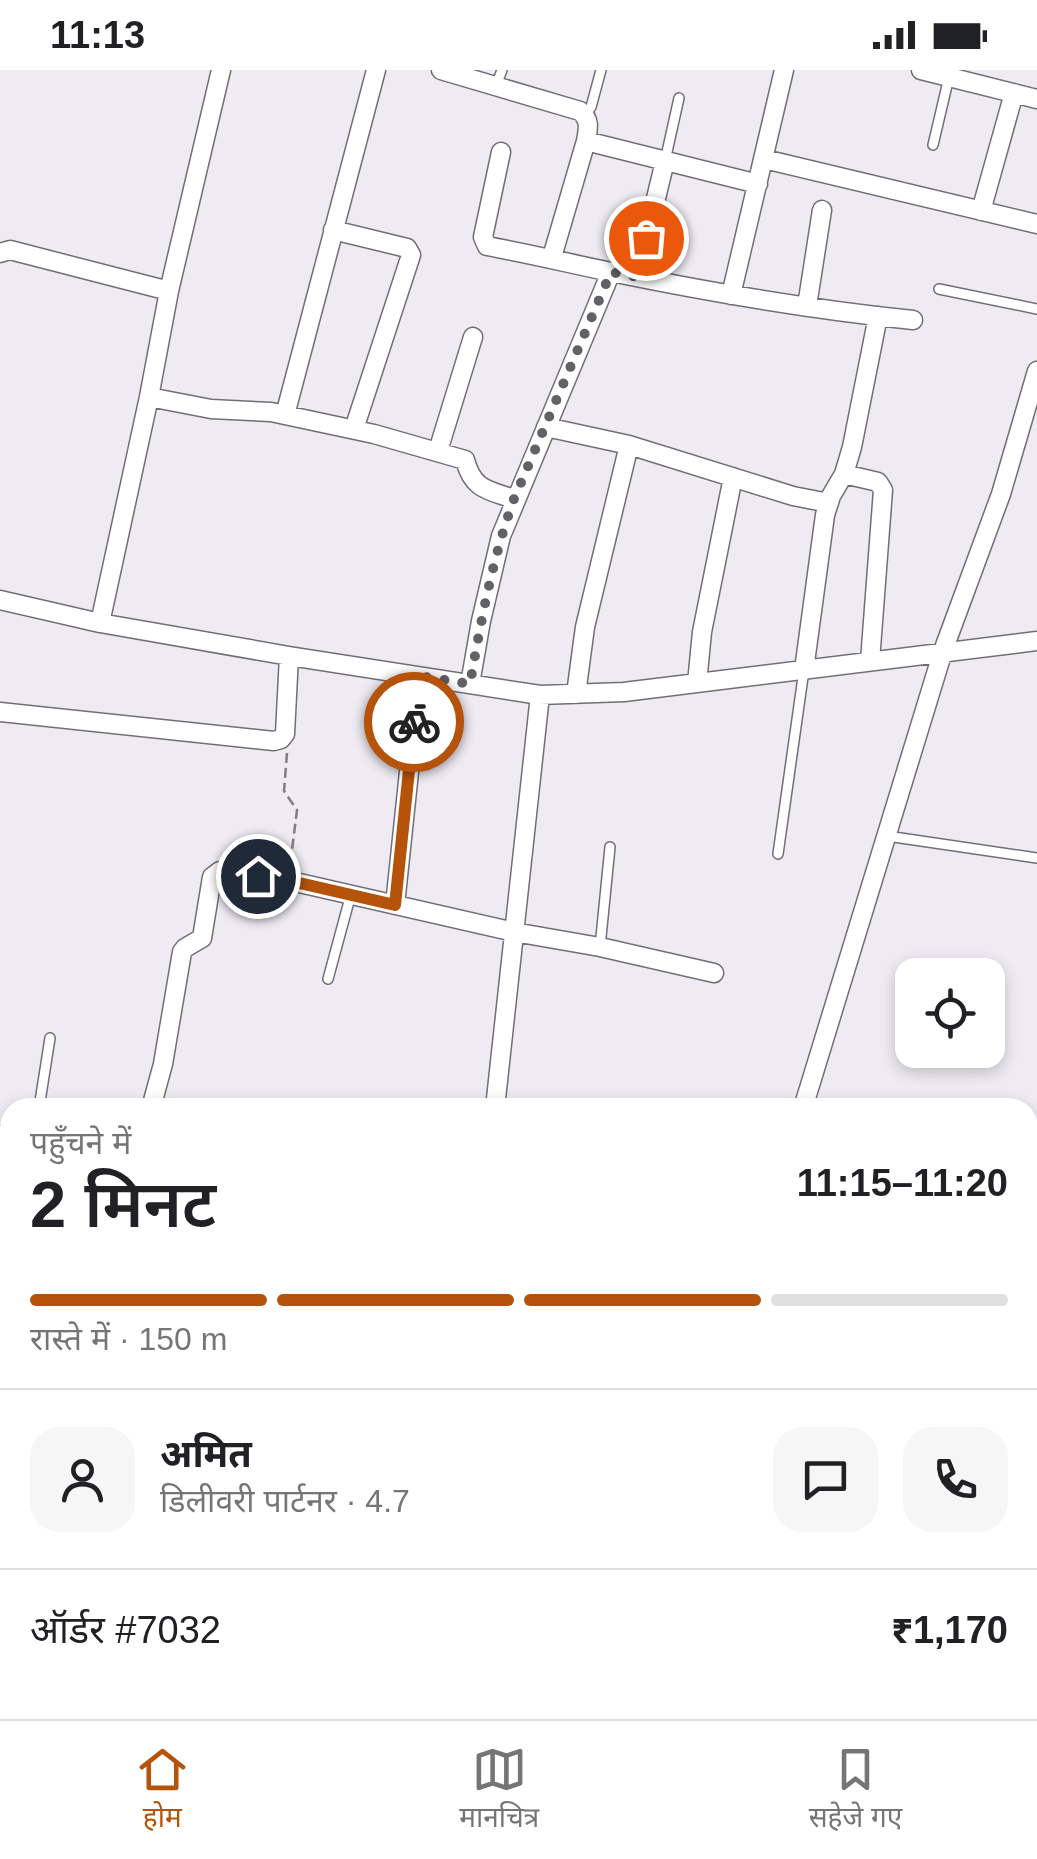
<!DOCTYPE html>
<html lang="hi">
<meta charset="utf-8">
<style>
:root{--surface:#fff;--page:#f6f6f6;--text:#202124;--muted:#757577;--line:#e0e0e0;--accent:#b45309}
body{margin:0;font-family:Helvetica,"Noto Sans Devanagari",sans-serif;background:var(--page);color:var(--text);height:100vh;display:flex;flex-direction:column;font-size:38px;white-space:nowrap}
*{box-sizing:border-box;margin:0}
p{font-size:32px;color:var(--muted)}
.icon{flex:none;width:55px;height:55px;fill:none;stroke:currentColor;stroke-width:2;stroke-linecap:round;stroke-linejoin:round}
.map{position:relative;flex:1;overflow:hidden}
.panel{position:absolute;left:0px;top:1028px;width:1038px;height:622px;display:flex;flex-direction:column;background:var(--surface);border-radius:30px 30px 0 0;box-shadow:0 5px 15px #0003}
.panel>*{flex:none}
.buttons{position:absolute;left:895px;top:888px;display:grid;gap:20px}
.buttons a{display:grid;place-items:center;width:110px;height:110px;border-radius:20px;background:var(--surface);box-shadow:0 5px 15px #0003;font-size:50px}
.pin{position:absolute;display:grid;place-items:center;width:85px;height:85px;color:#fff;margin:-42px;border:5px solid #fff;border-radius:50%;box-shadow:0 2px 10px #0007}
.courier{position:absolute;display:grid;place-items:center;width:100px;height:100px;margin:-50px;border:8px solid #b45309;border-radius:50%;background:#fff;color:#222;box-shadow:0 2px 12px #0007}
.overview em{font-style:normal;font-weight:600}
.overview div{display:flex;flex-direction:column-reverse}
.overview{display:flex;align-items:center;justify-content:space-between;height:170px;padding:0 30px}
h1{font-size:65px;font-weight:600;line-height:75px}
.bar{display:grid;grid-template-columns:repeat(4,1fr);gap:15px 10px;align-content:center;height:120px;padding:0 30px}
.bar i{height:12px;border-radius:8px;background:var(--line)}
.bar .on{background:var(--accent)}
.bar p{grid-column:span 4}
.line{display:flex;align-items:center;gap:25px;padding:0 30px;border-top:2px solid var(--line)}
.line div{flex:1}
.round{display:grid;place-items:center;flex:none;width:105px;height:105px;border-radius:30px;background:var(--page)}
.status{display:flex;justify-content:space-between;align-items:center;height:70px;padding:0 50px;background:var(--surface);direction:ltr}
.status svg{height:28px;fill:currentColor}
.tab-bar{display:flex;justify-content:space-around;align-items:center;height:140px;border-top:2px solid var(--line);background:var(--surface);font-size:28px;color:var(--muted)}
.tab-bar a{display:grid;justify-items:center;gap:5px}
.tab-bar .on{color:var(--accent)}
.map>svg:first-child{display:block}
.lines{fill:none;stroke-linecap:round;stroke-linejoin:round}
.service-casing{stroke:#716e76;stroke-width:12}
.minor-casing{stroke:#716e76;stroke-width:21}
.path{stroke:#807e84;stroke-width:2.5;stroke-dasharray:10 5;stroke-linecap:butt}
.service{stroke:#fff;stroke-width:9}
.minor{stroke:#fff;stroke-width:18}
.done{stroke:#626165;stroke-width:10;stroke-dasharray:0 18}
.route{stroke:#b45309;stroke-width:12}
</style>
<div class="status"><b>11:13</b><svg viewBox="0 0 49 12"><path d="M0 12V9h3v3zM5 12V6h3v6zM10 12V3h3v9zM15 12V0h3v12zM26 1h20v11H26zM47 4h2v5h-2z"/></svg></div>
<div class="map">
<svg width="1037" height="1649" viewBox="0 0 1037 1649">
<rect width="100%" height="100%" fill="#eeebf3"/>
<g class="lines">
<defs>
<path id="service" d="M496 16 502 0
M585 45 591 37 601 0
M933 75 949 7
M665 91 679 28
M939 219 1037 239
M887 766 1037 788
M778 784 804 600
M600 877 610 777
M328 909 351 824
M39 1038 50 968"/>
<path id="minor" d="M441 0 580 41C591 50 588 59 586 71L552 187
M921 0 1037 29
M586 71 758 114
M501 82 483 167 487 176C530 184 572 194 616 203 714 223 813 240 913 250
M764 89 1037 154
M981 141 1014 23
M333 160 407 178 411 185 354 359
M0 183 10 180 169 221
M637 207 665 91
M731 225 784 0
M807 236 822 140
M149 327 211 339 271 342 374 364 465 390C473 420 488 420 514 429
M285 345 376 0
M546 357 629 375 793 426 829 433
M438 381 473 267
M844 404 878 412 883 420 870 591
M0 530 100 553 289 586 540 625 624 622 1037 571
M100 553 149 327 169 221 221 0
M804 600 825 445 831 426 844 404 852 377 878 246
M697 613 702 562 733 407
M470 614 481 551 501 466 611 202
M576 624 585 557 629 375
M0 642 274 671 281 669 285 664 289 586
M395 835 419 607
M151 1038 163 994 182 882 185 878 202 868 212 807 220 801 295 812 514 862 600 877 714 903
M495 1038 540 625
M803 1038 943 581 1001 424 1037 301
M0 1065 10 1067
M1028 1208H1037
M0 1352 10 1355
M1028 1364 1034 1370 1035 1377 1037 1432
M0 1530 10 1539
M119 1640 129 1649
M201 1649 213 1644 234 1649
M386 1649 388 1640
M607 1649 609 1640"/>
</defs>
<use href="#service" class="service-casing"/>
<use href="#minor" class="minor-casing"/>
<path class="path" d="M287 683 284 721 297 740 291 788 294 794"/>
<use href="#service" class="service"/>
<use href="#minor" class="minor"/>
</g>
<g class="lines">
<path class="done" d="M414 652 419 606 470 614C481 551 492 490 514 429L611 202 637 207 646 168"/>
<path class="route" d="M258 806 295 812 395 835 414 652"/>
</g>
</svg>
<div class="buttons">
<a><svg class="icon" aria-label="locate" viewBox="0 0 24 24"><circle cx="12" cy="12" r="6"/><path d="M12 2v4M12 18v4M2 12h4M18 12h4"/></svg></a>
</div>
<div class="pin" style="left:646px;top:168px;background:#ea580c"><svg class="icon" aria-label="bag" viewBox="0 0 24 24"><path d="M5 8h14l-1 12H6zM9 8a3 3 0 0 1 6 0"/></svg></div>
<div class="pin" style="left:258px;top:806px;background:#1f2937"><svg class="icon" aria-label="home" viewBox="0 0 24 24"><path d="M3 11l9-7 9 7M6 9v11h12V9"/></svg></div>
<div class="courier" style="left:414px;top:652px"><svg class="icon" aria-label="bike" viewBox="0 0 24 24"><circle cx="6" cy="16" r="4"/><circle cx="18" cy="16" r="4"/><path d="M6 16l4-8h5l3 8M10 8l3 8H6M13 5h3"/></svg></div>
<section class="panel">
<div class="overview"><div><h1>2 मिनट</h1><p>पहुँचने में</p></div><em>11:15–11:20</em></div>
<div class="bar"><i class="on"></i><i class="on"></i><i class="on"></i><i></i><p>रास्ते में · 150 m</p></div>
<div class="line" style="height:180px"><a class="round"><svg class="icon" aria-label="person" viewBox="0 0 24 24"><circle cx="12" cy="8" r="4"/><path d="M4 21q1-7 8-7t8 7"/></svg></a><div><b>अमित</b><p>डिलीवरी पार्टनर · 4.7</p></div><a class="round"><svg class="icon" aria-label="chat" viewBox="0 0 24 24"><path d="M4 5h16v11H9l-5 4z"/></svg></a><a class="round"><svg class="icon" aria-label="phone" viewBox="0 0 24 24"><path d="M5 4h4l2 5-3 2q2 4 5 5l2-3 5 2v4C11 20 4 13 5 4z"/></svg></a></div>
<div class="line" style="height:130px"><div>ऑर्डर #7032</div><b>₹1,170</b></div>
</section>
</div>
<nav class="tab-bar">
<a class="on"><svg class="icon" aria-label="home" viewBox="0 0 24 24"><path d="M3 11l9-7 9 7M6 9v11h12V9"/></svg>होम</a>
<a><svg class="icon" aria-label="map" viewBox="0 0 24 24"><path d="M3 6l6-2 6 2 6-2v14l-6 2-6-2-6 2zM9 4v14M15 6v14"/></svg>मानचित्र</a>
<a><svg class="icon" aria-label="saved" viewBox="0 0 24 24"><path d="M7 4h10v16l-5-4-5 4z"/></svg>सहेजे गए</a>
</nav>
